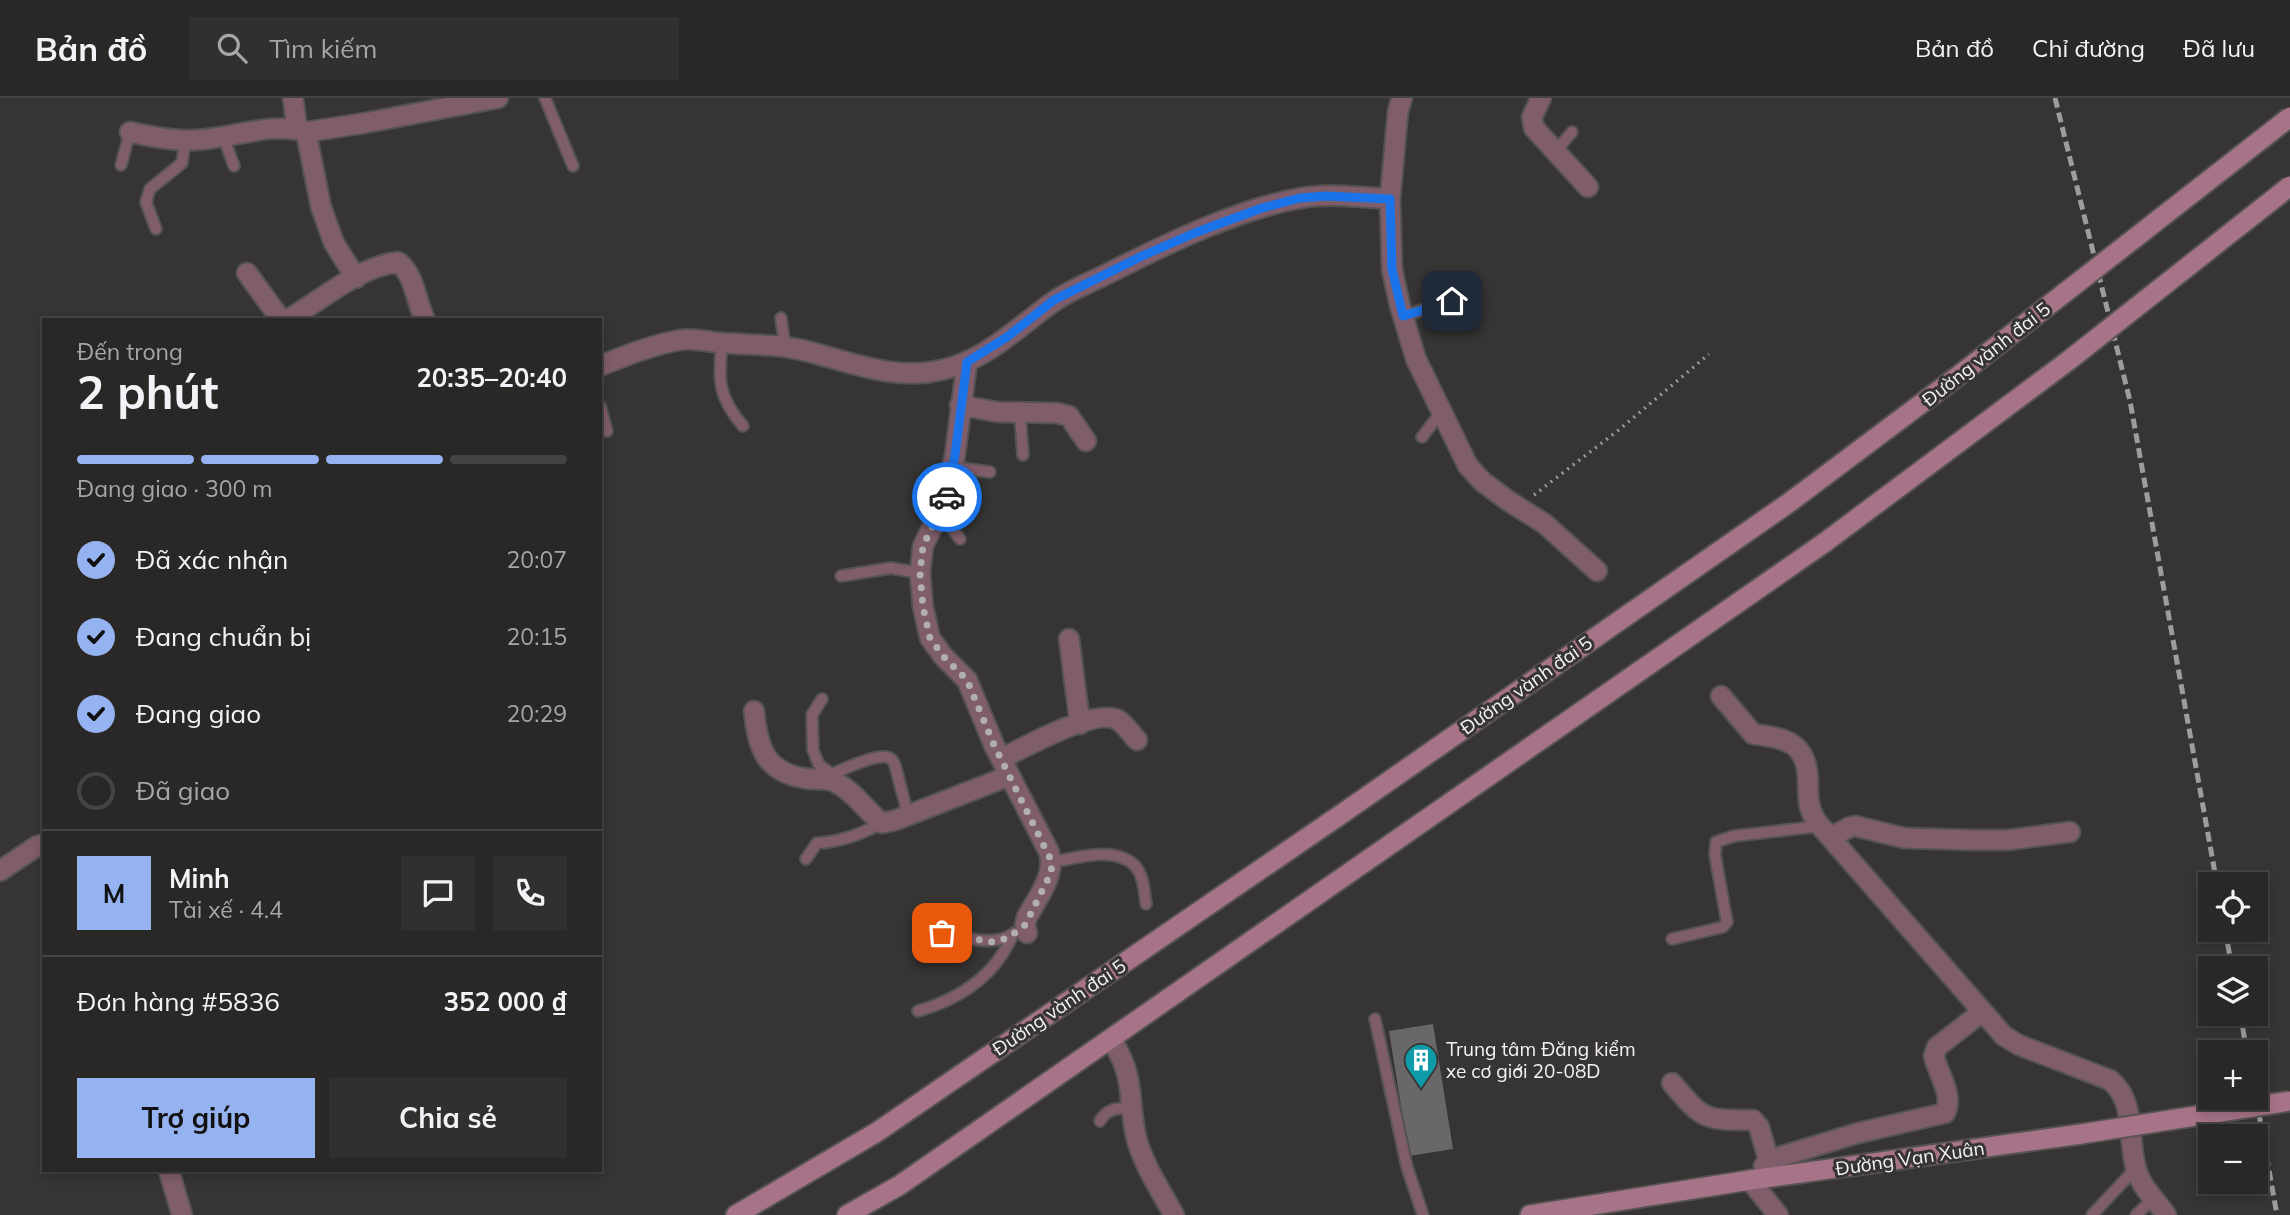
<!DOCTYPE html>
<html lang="vi">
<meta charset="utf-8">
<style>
:root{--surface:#292826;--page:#31302e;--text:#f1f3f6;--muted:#a5a6a7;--line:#454443;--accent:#95b2f1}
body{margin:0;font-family:Mulish,sans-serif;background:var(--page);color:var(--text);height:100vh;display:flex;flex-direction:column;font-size:26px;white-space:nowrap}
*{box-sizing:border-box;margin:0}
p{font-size:23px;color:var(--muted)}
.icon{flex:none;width:38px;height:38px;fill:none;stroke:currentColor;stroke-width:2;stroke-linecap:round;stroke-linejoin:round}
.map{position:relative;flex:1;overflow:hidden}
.side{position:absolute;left:42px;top:220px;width:560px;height:854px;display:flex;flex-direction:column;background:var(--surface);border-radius:0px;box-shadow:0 4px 10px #0003,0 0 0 2px var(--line)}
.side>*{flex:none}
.buttons{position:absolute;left:2198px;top:774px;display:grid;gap:14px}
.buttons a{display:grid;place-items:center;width:70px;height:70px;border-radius:0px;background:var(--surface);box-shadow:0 4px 10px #0003,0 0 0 2px var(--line);font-size:35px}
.pin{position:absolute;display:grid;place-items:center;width:60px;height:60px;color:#fff;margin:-30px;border-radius:14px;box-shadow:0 4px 10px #0006}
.courier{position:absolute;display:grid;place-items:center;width:70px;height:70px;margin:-35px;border:5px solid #1a73e8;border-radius:50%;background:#fff;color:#222;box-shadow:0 2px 9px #0007}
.head em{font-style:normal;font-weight:700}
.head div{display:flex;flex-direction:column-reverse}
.head{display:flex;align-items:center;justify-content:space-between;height:119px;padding:0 35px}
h1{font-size:46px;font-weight:700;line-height:52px}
.bar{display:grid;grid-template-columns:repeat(4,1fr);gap:10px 7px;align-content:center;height:84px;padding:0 35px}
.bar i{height:9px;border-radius:5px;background:var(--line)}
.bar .on{background:var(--accent)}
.bar p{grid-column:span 4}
.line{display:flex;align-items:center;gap:18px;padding:0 35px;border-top:2px solid var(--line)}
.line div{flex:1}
.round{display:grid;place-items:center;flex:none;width:74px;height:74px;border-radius:0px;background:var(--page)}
ol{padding:0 35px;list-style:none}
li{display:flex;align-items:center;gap:21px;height:77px}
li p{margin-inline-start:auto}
li .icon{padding:7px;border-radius:50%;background:var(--accent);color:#111;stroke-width:4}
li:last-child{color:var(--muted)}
li i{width:38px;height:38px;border:4px solid var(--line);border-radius:50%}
.action{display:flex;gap:14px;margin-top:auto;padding:14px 35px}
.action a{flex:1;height:80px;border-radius:0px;background:var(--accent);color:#111;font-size:28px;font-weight:700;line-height:80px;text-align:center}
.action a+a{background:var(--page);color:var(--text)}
header{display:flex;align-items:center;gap:42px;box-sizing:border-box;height:98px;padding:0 35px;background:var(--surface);border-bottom:2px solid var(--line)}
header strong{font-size:33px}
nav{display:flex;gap:38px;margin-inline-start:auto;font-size:24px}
.search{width:490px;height:63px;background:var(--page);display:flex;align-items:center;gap:18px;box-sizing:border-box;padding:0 24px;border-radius:0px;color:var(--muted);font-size:26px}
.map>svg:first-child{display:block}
.building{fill:#69676a}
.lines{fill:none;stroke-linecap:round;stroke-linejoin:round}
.service-casing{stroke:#555352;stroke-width:14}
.minor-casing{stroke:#555352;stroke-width:23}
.secondary-casing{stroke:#555352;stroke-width:23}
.path{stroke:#9a9897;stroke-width:3.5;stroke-dasharray:2 5;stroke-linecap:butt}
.service{stroke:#7f5d6a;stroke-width:10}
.minor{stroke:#7f5d6a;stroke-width:19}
.secondary{stroke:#a77388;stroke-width:19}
.rail{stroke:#9f9d9c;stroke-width:5;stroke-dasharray:10 5;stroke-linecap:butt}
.secondary-bridge-casing{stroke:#555352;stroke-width:23;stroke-linecap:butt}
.secondary-bridge{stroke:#a77388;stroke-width:19}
.done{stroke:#b2b0af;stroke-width:7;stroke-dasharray:0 12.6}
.route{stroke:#1a73e8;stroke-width:9}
.labels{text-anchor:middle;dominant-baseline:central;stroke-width:6;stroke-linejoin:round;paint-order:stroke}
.street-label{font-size:19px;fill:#f4f2f2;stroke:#373533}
.poi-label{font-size:19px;fill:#f4f2f2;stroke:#373533;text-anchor:start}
</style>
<header>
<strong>Bản đồ</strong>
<div class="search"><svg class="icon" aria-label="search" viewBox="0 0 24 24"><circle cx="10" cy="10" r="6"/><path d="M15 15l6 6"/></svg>Tìm kiếm</div>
<nav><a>Bản đồ</a><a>Chỉ đường</a><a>Đã lưu</a></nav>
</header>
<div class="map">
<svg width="2290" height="1117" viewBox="0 0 2290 1117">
<rect width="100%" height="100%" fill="#373533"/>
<path class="building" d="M1433 926 1453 1051 1409 1058 1389 933Z"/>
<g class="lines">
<defs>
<path id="service" d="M545 0 573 68
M223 38 234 68
M1555 54 1572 34
M121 67 130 34
M156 131 146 104 150 91 182 65 185 42
M1403 218 1452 203
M781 220 785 249
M722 245C718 282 718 299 743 328
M600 308 607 333
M1020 316 1023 357
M1422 339 1442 313
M953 369 990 374
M940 415 960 441
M841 478 891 470 920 475
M822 601 812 617 813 652 819 667 832 676
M824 680C839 673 871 657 887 659 892 660 893 663 895 667L908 717
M806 761 817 745C841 744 861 736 882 725
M1052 764C1077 760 1117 747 1136 769 1144 779 1144 794 1146 806
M942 835C964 839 994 850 1014 835
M1672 841 1723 829 1727 824 1715 757 1716 744 1734 738 1821 728
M918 913C960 901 996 877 1013 836
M1375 921 1407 1069 1423 1117
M1100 1023C1107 1010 1119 1010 1133 1009
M2092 1117 2136 1070
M2136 1117 2154 1100"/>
<path id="minor" d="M293 0 297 31
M1402 0 1398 13 1390 101 1392 171 1400 208 1416 261 1468 368 1483 384 1507 402 1545 426 1597 473
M1541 0 1532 19 1534 30 1588 89
M130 34C151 39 173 43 196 42 229 41 273 23 306 34L365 25 498 0
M306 34 321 109 334 145 356 180
M247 175 279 219 289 221C323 201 358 169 398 164 415 177 416 204 425 222
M967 264 955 357 946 401 923 448 920 475 923 509 930 540 943 558 967 582 994 647 1049 754C1056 777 1038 799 1027 819L1025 827 1027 835
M600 268C624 258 655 246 680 242 694 240 709 244 722 245 751 247 779 246 806 253 850 264 895 283 941 272 985 263 1018 229 1053 204 1070 192 1091 184 1109 175 1166 146 1238 111 1301 100 1330 95 1361 99 1390 101
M960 307 997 314 1057 315 1069 318 1086 343
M1069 541 1080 626
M1721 598 1753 636C1787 640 1808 645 1808 685 1808 699 1808 710 1816 723L2004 938 2019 947 2110 982C2139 1005 2125 1050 2140 1081 2146 1094 2158 1105 2166 1117
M754 613C758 652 766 676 810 681 820 682 828 680 837 685 856 695 866 713 882 725L896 722 1009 678
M1001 661C1023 650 1096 609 1118 622 1125 626 1131 636 1137 642
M1831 739 1850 729 1855 728 1904 740 1973 742H2008L2070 734
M0 773 37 748 44 746
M1115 948C1135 981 1128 1003 1136 1038 1142 1065 1161 1093 1174 1117
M1672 985C1703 1022 1704 1022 1753 1022L1759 1029 1769 1063
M169 1073 182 1117
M1766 1075 1764 1068 1776 1060 1858 1035 1945 1015C1954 997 1938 976 1934 958L1937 949 1982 914
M1750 1082 1778 1117"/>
<path id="secondary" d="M736 1117 877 1034 1343 715 1790 404
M847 1117 900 1087 1824 445
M1530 1117 1750 1082 2081 1036"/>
</defs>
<use href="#service" class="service-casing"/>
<use href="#minor" class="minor-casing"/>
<use href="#secondary" class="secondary-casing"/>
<path class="path" d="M1534 397 1620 331 1709 256"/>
<use href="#service" class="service"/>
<use href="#minor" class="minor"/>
<use href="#secondary" class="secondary"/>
<path class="rail" d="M2055 0 2130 303 2217 786
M2225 831 2232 870
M2240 915 2247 954
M2256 999 2277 1117"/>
<defs>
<path id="secondary-bridge" d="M1790 404 1958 278 2290 19
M1824 445 2068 263 2290 88
M2081 1036 2290 1003"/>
</defs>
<use href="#secondary-bridge" class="secondary-bridge-casing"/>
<use href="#secondary-bridge" class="secondary-bridge"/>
</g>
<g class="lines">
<path class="done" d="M942 835 991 844 1008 840 1025 827 1051 775 1052 764 994 647 967 582 943 558 930 540 923 509 920 475 923 448 947 399"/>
<path class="route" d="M947 399 955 357 967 264 1007 239 1054 202 1142 158 1197 134 1262 110 1300 100 1326 98 1390 101 1392 171 1403 218 1452 203"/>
</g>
<defs>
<symbol id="building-pin" viewBox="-11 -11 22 30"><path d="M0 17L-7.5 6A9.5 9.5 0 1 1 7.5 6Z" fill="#0f9aa8" stroke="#373533"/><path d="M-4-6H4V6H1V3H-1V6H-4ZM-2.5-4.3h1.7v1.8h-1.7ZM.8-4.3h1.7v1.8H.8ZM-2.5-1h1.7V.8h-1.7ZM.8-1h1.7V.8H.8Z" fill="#fff"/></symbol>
</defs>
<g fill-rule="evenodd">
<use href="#building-pin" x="1402" y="943" width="38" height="52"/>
</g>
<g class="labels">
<g class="street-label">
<text transform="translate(1986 256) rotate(-38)">Đường vành đai 5</text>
<text transform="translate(1526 587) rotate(-35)">Đường vành đai 5</text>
<text transform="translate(1059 909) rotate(-34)">Đường vành đai 5</text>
<text transform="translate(1910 1060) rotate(-8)">Đường Vạn Xuân</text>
</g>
<g class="poi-label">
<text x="1446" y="951">Trung tâm Đăng kiểm<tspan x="1446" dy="22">xe cơ giới 20-08D</tspan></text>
</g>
</g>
</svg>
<div class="buttons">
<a><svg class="icon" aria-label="locate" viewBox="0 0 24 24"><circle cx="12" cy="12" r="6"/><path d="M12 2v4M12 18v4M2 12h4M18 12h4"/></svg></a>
<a><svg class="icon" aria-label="layers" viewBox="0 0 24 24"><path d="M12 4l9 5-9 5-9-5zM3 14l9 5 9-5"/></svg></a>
<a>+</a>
<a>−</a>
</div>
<div class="pin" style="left:942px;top:835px;background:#ea580c"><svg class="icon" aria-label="bag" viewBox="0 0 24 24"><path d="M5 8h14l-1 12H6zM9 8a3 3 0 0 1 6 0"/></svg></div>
<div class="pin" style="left:1452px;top:203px;background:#1f2937"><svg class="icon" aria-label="home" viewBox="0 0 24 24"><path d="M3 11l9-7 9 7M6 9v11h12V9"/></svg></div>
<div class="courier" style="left:947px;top:399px"><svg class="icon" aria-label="car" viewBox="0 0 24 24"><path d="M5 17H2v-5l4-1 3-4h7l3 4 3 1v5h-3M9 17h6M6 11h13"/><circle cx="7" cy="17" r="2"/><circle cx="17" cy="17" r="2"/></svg></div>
<section class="side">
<div class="head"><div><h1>2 phút</h1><p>Đến trong</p></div><em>20:35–20:40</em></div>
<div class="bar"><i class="on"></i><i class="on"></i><i class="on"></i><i></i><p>Đang giao · 300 m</p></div>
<ol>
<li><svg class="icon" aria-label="check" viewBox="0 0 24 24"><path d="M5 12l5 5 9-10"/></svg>Đã xác nhận<p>20:07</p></li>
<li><svg class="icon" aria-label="check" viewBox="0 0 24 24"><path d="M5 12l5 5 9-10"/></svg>Đang chuẩn bị<p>20:15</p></li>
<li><svg class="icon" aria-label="check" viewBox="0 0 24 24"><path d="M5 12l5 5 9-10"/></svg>Đang giao<p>20:29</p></li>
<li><i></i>Đã giao</li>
</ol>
<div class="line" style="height:126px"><b class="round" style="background:var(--accent);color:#111">M</b><div><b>Minh</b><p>Tài xế · 4.4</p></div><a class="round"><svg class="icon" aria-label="chat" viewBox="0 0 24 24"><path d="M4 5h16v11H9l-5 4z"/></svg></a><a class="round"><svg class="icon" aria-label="phone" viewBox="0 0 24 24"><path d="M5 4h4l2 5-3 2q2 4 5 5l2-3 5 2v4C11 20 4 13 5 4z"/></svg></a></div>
<div class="line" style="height:91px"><div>Đơn hàng #5836</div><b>352 000 ₫</b></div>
<div class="action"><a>Trợ giúp</a><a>Chia sẻ</a></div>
</section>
</div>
